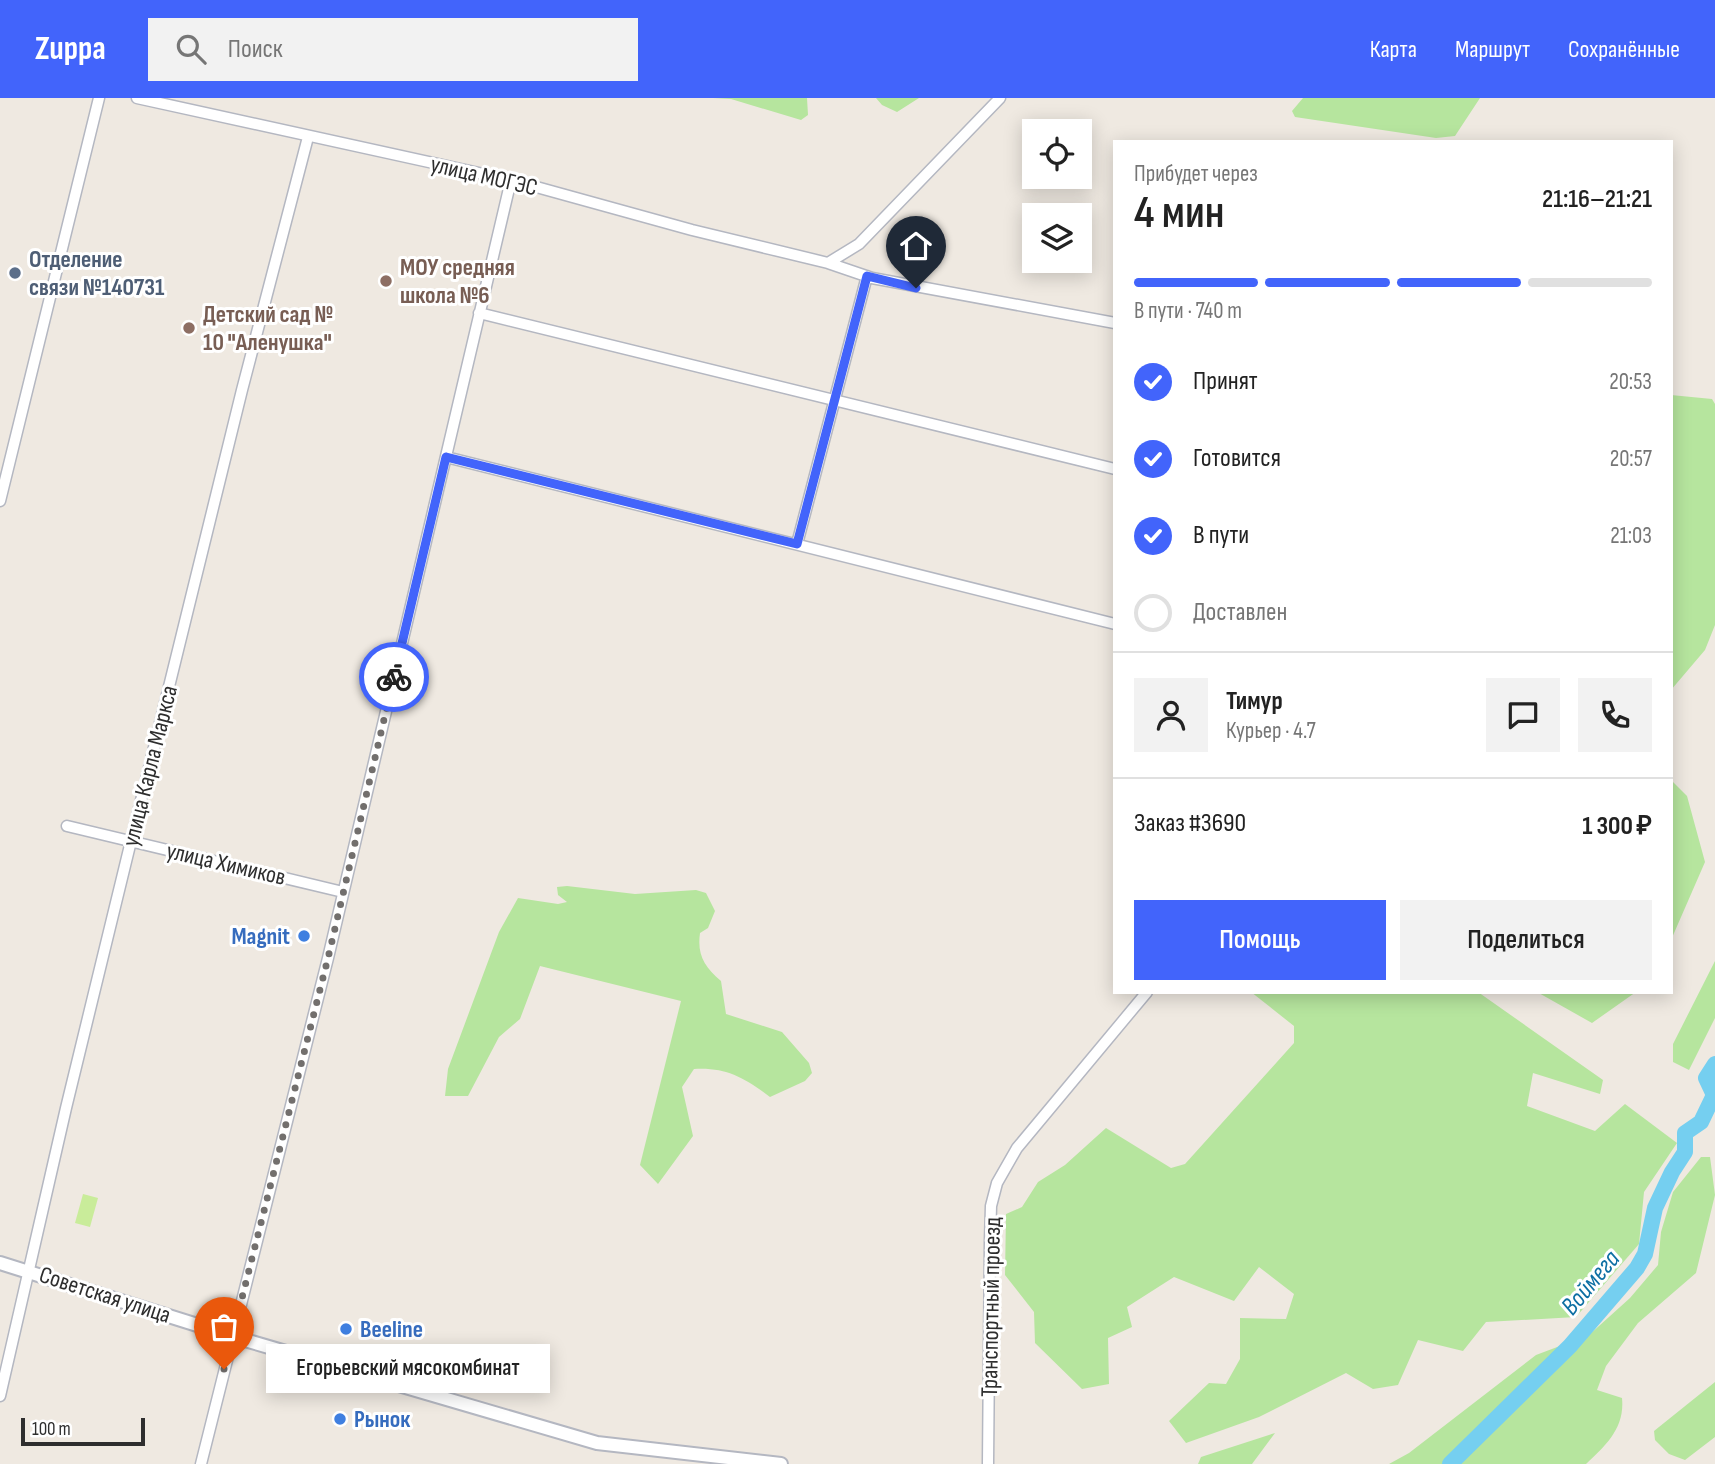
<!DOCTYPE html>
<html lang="ru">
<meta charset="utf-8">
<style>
:root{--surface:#fff;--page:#f2f2f2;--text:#222;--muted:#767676;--line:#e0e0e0;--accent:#4264fb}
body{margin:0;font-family:"Sofia Sans Condensed",sans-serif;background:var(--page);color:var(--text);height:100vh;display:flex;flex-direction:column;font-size:26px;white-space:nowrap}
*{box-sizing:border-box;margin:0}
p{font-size:23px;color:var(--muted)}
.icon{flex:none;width:38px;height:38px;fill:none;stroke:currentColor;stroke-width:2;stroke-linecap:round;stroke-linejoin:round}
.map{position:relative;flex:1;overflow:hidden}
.drawer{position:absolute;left:1113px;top:42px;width:560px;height:854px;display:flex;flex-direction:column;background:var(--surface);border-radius:0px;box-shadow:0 4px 18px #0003}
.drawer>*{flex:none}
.tools{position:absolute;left:1022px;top:21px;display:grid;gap:14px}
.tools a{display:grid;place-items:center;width:70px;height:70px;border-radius:0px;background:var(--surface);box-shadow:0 4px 18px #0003;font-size:35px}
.scale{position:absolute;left:21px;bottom:18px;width:124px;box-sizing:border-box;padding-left:7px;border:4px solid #2e2e2e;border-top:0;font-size:19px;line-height:24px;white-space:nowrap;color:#2e2e2e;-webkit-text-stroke:5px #fff;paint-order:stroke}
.pin{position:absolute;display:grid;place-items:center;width:60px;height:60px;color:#fff;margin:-72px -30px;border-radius:50% 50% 50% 0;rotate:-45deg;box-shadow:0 0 7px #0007}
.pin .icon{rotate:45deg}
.courier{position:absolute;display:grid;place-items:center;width:70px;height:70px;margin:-35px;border:5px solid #4264fb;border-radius:50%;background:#fff;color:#222;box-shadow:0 2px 9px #0007}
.bubble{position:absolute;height:49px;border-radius:0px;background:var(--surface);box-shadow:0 4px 18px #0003;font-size:23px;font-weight:600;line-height:49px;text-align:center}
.headline em{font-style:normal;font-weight:600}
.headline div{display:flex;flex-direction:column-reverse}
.headline{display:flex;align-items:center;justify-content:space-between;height:119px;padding:0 21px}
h1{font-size:46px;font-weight:600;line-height:52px}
.bar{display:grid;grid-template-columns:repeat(4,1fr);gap:10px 7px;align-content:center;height:84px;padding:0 21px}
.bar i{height:9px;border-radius:5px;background:var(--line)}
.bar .current{background:var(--accent)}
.bar p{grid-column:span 4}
.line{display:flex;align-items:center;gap:18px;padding:0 21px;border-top:2px solid var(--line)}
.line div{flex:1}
.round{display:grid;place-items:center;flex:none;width:74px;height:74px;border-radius:0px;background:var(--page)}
ol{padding:0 21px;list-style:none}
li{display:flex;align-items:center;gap:21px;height:77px}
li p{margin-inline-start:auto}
li .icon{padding:7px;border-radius:50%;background:var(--accent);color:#fff;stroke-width:4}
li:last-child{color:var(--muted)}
li i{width:38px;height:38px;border:4px solid var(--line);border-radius:50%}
.button{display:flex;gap:14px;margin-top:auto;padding:14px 21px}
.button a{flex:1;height:80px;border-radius:0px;background:var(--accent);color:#fff;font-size:28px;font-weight:600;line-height:80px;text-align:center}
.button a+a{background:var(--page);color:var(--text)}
header{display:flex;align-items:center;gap:42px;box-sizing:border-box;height:98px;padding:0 35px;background:var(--accent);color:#fff}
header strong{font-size:33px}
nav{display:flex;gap:38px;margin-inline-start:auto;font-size:24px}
.search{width:490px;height:63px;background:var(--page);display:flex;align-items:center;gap:18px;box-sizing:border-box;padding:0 24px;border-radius:0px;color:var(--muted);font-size:26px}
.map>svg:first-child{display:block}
.green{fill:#b6e59e}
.pitch{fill:#c9ec9a}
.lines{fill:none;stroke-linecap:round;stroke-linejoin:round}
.river{stroke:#75cff0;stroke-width:16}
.street-casing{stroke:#b4b7c1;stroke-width:13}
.secondary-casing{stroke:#b4b7c1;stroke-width:16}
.street{stroke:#fff;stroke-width:10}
.secondary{stroke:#fff;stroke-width:12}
.done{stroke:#726f6d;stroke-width:7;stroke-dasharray:0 12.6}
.route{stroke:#4264fb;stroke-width:9}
.service-dot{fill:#5c6f8a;stroke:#fff;stroke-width:2.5}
.education-dot{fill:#8d6e63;stroke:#fff;stroke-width:2.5}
.shop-dot{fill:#3f7fe0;stroke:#fff;stroke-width:2.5}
.labels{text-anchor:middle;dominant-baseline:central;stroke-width:6;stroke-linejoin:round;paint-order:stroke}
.street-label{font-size:24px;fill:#2e2e2e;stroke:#fff}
.service-label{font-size:24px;font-weight:bold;fill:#4e5e75;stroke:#fff;text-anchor:start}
.education-label{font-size:24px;font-weight:bold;fill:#785e54;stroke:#fff;text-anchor:start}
.shop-label{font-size:24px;font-weight:bold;fill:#366cbe;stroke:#fff;text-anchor:start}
.water-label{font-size:26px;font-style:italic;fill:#0d6fa3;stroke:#fff}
</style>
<header>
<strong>Zuppa</strong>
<div class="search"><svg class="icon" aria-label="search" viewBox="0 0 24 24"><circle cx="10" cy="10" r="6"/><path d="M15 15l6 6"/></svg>Поиск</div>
<nav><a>Карта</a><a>Маршрут</a><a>Сохранённые</a></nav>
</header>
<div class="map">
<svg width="1715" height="1366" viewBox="0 0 1715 1366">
<rect width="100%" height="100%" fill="#efe9e1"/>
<path class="green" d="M713 0H807L808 17 801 22 731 1Z
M876 0H919L897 14 882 7Z
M1303 0H1480L1455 38 1436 40 1295 19 1292 13Z
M1671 297 1712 301 1715 306V527L1705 552 1671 592Z
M1671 682 1687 698 1705 764 1671 842Z
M567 788 635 796 696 792 706 795 715 813 708 830 700 835C697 857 704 868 721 883L726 916 782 934 809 965 812 975 805 983 770 999C745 980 726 969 694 971L682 989 693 1038 658 1086 640 1067 681 903 540 868 520 921 499 939 468 998H445L448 971 499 834 518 800 558 806 567 804 558 797 557 789Z
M1715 863V920L1689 972 1673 964V946Z
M1251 894H1478L1603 982 1600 996 1533 975 1527 1008 1595 1033 1625 1006 1677 1045 1644 1094 1639 1146 1576 1219 1486 1224 1463 1253 1418 1242 1398 1287 1373 1291 1346 1275 1259 1319 1186 1345 1169 1323 1209 1285 1226 1286 1240 1261V1220L1286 1221 1294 1196 1259 1169 1234 1203 1174 1179 1127 1209 1132 1229 1108 1240 1109 1286 1082 1291 1035 1245 1034 1214 1005 1177 1006 1116 1022 1109 1038 1084 1065 1067 1106 1030 1171 1070 1185 1066 1294 945V928Z
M1537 894H1636L1592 925Z
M1701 1059H1710L1715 1097 1696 1175 1638 1225 1606 1268 1597 1292 1622 1300C1625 1330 1606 1347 1586 1366H1389L1409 1355 1536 1257 1589 1237 1630 1200 1658 1167 1661 1134 1673 1094Z
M1715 1284V1339L1685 1362 1669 1356 1655 1342 1654 1333Z
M1275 1335 1252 1366H1198L1201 1359Z"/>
<path class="pitch" d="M83 1096 98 1100 90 1129 75 1125Z"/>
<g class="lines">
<path class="river" d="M1450 1366 1570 1248 1637 1170 1645 1156 1655 1110 1672 1074 1685 1054V1035L1701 1024 1714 997 1706 980 1715 966"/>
<defs>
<path id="street" d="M137 0 511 82 692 132 828 165 872 180 1115 225
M828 165 859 146 1000 0
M479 215 1115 371
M446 359 1115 526
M0 403 99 0
M797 446 867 178
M67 728 343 794
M0 1298 66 1010 131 743 242 292 308 39
M201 1366 328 860 511 82
M988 1366 990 1143 991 1108 997 1085 1017 1050 1147 894"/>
<path id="secondary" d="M0 1165 245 1242 597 1345 781 1366"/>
</defs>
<use href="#street" class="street-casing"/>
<use href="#secondary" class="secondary-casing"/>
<use href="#street" class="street"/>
<use href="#secondary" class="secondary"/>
</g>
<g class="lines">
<path class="done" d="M224 1271 328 860 394 579"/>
<path class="route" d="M394 579 446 359 797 446 867 178 916 190"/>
</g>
<circle class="service-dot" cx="15" cy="175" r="7"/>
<g class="education-dot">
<circle cx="386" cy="183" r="7"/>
<circle cx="189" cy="230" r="7"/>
</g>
<g class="shop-dot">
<circle cx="304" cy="838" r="7"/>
<circle cx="346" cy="1231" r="7"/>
<circle cx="340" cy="1321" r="7"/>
</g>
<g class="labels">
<g class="street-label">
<text transform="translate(484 78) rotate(13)">улица МОГЭС</text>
<text transform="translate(150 668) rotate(-76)">улица Карла Маркса</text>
<text transform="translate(226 766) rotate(13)">улица Химиков</text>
<text transform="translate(105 1197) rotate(18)">Советская улица</text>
<text transform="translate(991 1209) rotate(-89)">Транспортный проезд</text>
</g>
<g class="service-label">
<text x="29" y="161">Отделение<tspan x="29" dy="28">связи №140731</tspan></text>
</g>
<g class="education-label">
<text x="400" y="169">МОУ средняя<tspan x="400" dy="28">школа №6</tspan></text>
<text x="203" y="216">Детский сад №<tspan x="203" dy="28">10 "Аленушка"</tspan></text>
</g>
<g class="shop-label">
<text x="290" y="838" text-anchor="end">Magnit</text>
<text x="360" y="1231">Beeline</text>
<text x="354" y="1321">Рынок</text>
</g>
<g class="water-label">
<text transform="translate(1591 1185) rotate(-50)">Воймега</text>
</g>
</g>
</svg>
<div class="tools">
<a><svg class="icon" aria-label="locate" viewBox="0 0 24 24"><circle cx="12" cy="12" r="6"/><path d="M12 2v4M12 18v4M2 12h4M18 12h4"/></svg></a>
<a><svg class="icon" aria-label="layers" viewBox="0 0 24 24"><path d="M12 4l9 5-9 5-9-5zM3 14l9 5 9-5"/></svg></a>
</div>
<div class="scale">100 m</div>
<div class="pin" style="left:224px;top:1271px;background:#ea580c"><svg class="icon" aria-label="bag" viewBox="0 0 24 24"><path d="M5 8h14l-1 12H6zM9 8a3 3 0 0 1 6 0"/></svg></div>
<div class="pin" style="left:916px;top:190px;background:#1f2937"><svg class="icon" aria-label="home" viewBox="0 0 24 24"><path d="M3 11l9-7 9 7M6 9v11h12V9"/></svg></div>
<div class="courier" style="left:394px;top:579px"><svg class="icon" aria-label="bike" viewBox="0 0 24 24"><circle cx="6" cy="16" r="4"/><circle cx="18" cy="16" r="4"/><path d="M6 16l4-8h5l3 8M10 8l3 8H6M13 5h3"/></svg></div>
<div class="bubble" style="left:266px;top:1246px;width:284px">Егорьевский мясокомбинат</div>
<section class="drawer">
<div class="headline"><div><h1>4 мин</h1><p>Прибудет через</p></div><em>21:16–21:21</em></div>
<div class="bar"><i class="current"></i><i class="current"></i><i class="current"></i><i></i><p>В пути · 740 m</p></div>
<ol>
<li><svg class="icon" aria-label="check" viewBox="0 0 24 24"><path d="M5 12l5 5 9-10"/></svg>Принят<p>20:53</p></li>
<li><svg class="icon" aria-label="check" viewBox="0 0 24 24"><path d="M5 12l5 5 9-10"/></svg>Готовится<p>20:57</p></li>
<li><svg class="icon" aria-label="check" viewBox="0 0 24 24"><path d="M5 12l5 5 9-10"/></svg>В пути<p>21:03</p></li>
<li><i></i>Доставлен</li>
</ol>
<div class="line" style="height:126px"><a class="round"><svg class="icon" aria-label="person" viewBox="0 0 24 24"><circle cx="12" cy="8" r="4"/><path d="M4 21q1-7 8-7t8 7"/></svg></a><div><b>Тимур</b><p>Курьер · 4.7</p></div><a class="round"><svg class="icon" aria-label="chat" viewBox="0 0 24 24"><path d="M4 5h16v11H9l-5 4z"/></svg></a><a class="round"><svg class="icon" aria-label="phone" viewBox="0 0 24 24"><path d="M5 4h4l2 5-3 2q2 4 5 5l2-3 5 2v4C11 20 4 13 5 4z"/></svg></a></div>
<div class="line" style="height:91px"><div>Заказ #3690</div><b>1 300 ₽</b></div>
<div class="button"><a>Помощь</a><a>Поделиться</a></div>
</section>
</div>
